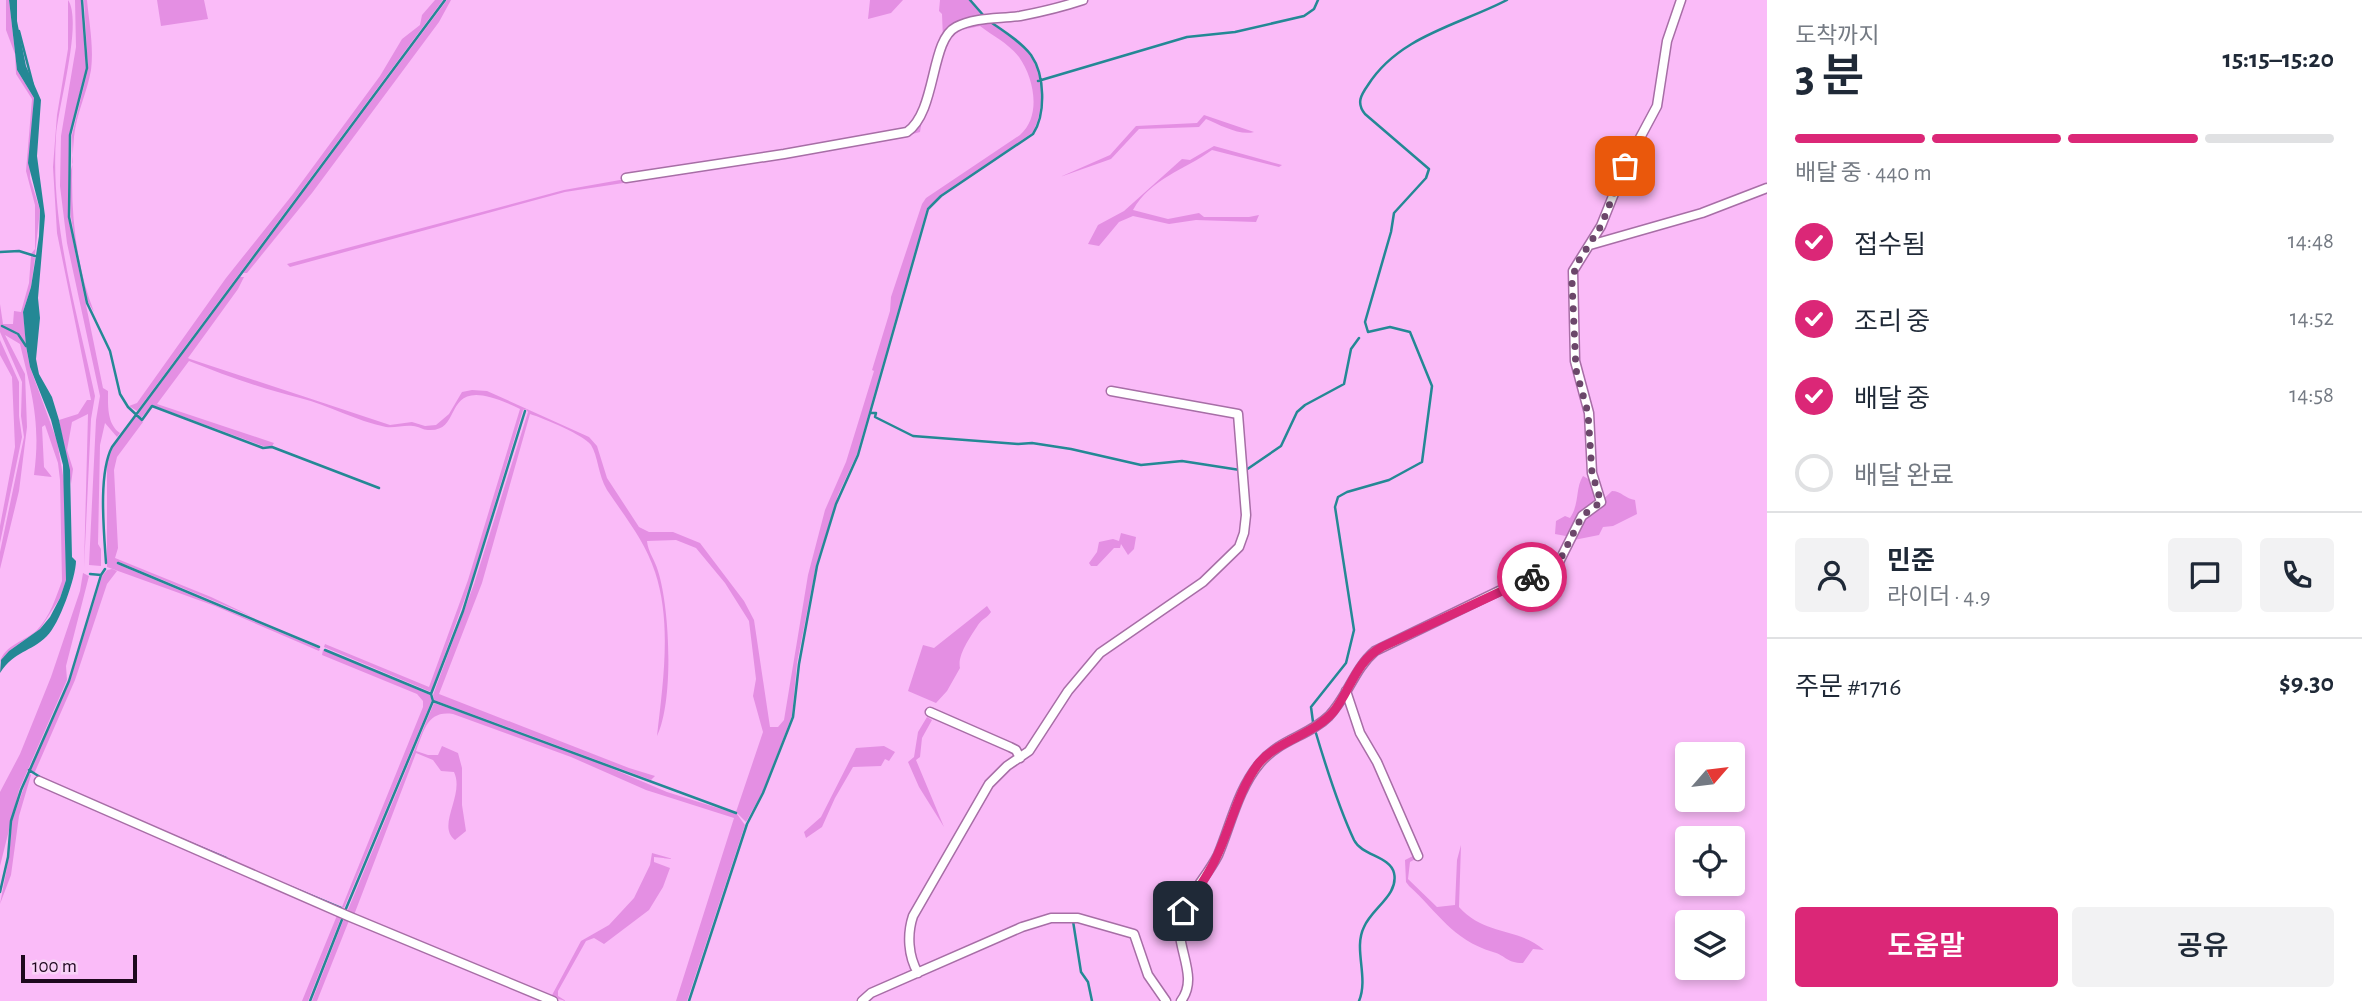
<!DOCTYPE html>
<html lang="ko">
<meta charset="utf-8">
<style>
:root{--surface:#fff;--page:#f2f2f3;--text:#1f2937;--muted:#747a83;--line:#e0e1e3;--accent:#db2777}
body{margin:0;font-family:"Alegreya Sans","Noto Sans KR",sans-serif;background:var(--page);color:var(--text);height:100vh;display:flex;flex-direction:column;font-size:26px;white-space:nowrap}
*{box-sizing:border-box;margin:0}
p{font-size:23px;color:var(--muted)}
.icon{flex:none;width:38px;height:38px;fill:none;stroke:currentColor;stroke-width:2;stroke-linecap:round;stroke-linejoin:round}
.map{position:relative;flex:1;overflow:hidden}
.drawer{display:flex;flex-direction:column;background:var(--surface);width:595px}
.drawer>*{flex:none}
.needle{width:46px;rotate:62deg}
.tools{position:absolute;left:1675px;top:742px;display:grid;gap:14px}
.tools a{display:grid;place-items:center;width:70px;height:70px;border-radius:7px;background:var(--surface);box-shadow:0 4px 10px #0003;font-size:35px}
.scale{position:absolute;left:21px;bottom:18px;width:116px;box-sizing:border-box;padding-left:7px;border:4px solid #1e081e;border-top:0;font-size:19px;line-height:24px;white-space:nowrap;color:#1e081e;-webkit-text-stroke:5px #f8d3f7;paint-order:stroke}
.pin{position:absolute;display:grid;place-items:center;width:60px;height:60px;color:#fff;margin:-30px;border-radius:14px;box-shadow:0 4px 10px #0006}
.courier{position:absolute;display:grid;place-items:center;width:70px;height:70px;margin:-35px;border:5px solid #db2777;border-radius:50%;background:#fff;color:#222;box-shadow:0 2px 9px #0007}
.head em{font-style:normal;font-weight:600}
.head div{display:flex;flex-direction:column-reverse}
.head{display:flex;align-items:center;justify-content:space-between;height:119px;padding:0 28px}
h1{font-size:46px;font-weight:600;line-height:52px}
.bar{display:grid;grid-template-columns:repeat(4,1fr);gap:10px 7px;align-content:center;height:84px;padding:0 28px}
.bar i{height:9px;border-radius:5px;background:var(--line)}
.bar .selected{background:var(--accent)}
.bar p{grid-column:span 4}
.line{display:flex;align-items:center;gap:18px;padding:0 28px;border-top:2px solid var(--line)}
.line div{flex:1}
.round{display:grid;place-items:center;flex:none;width:74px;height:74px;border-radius:7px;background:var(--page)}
ol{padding:0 28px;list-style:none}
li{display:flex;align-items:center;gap:21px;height:77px}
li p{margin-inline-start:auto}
li .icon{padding:7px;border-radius:50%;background:var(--accent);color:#fff;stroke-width:4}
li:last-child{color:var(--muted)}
li i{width:38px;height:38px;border:4px solid var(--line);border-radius:50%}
.primary-button{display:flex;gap:14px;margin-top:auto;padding:14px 28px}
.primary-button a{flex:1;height:80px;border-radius:7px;background:var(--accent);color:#fff;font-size:28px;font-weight:600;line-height:80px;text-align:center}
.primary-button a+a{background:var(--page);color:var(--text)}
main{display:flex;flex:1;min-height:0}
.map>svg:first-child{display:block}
.green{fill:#e48fe3}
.water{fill:#248895}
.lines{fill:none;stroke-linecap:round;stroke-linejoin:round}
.stream{stroke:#248895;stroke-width:2.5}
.minor-casing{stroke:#a76ea6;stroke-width:11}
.minor{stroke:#fff;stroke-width:8}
.done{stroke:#6b476a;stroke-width:7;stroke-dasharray:0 12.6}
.route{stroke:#db2777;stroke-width:9}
</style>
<main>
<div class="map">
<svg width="1767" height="1001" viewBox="0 0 1767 1001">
<rect width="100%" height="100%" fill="#fabbf8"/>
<path class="green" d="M6 0H9L17 70 34 98 30 178 40 210 35 255 31 254 35 249V205L26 171 32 99 16 74 15 54 6 30Z
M68 0C83 22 58 106 56 136 50 225 77 311 95 396L91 419 84 568 88 414 72 422 67 450 73 469 71 484 59 420 78 414 87 400H91L57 233 53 167 57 115 68 49Z
M75 0H81L86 68 69 135 68 217 103 388 108 391C108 406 107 424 120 433L117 437 105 423 100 445 98 544 101 549V566L89 565 96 420 100 396 67 243 60 186 61 136 76 47Z
M84 0H87C89 22 94 47 91 70 87 93 76 114 74 137 69 195 73 258 94 312L88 302 77 253 71 217 69 178 73 162 72 135 88 69Z
M157 0H204L208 19 161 26Z
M435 0H443L137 411 129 406 137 403 226 278 293 194 380 76 402 39 420 25 422 15Z
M447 0H451L439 22 312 193 247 273H243Z
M870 0H903L891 13 868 19Z
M940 0H969L986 19 970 21 943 39 942 14 939 11Z
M988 21C1002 31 1017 41 1028 53 1044 72 1045 113 1032 133L941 196 927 208 857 454 838 495 816 566 797 663 792 716 762 793 746 822 736 812 763 732 753 696 756 679 749 621 725 583 696 548 676 540 647 541C648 552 655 560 658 571 670 608 674 701 657 736 663 683 672 623 655 572 645 541 625 517 607 490 598 475 598 456 591 445 584 435 543 418 530 414L482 583 439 694 629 768 655 776 651 780 434 700 433 695 474 584 528 412 526 409 523 410 472 579 431 692 324 647 325 644 429 687 468 580 520 409C435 367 468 433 428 430 423 430 418 426 413 426 404 425 395 428 386 427 356 421 329 405 300 398 263 389 224 375 189 361L157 404 274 443 272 446H263L152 405 141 418 138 414 240 277H244L238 289 188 358 190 359 390 425 412 422 425 426 436 425 449 414 462 392 472 390 487 391 589 437 597 446 607 478 639 527 649 532H673L700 543 744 601 754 620 770 727H778L784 720 808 575 825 510 846 462 874 371 872 370 890 311 891 297 922 204 926 198 1020 135C1042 116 1034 78 1019 57 1008 43 993 36 980 26L952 32Z
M1204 115 1254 132C1240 136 1220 125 1206 119L1199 127 1139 129 1111 159 1060 177 1110 155 1136 126 1197 123Z
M922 120 920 132 905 136 747 164 565 192 290 267 287 264 564 190 916 127Z
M1214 146 1282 165 1279 167 1212 150C1185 170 1151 178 1133 210L1168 219 1199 213 1204 217H1249L1259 215 1256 222 1196 220 1169 224 1133 216 1119 222 1099 246 1088 244 1098 225 1124 211 1182 159 1190 160Z
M31 256 35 258 31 287 23 312 26 344 18 333 2 326 17 335 26 347 30 367 57 441 65 487 66 580 60 598 40 629 9 651 0 662C4 645 26 641 37 630 50 617 56 597 62 581L60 480 58 463 45 425 42 427 44 467 52 477 34 475C41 423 32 394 20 344L5 335 25 374 27 427 19 491 0 569V552L24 437 21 416 22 382 0 332V304L3 324H13L14 311 21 312 29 283Z
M0 340 19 382V416L22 437 0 543V526L15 447 12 377 0 355Z
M137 415 143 422 117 457 114 470 118 548 115 558 211 597 253 617 119 562 117 564 320 649 319 651 215 606 107 567V463L113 447Z
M1583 476 1594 482 1600 498 1571 537 1555 534 1556 521 1565 516 1570 518C1580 503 1575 489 1583 476Z
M1612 491C1621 491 1626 499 1635 500L1637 514 1613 526 1603 527 1599 535 1574 540 1583 518Z
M1121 533 1136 537 1134 549 1128 555 1121 544 1120 548H1114L1097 566H1091L1089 563 1097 552 1099 542 1113 539 1119 541Z
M112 569 117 571 107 584 75 680 34 774 30 770 70 681 102 576 107 570Z
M83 573 89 576 66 666 67 680 19 790 0 866V792L20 754 51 677 80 591Z
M987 606 991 612C987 618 982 619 978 625 971 636 957 655 960 668L947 691 936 703 908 691 923 645 934 648Z
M323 650 430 695 432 700 344 908 342 907 423 707V701L417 694 322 655Z
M434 703 573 752 667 792 737 814 745 825 687 1001H676L734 818 646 790 571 757 453 714C427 710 424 731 416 751L428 755H438L442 746 458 753 462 768V805L466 831 455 840C436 826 465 795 454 772L441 771 433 760 416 753 354 915 347 912Z
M927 717 932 720 922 738 920 757 916 760 944 827 919 787 908 762 914 757 918 732Z
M884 746 895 752 889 761 885 759 881 766 853 767 835 798 822 827 806 838 804 832 821 817 856 748Z
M29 773 31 775 19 816 11 875 0 904 9 857 12 821Z
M1461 845 1459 907C1485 936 1518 927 1544 950L1533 949 1523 963C1506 963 1507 956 1493 952 1451 939 1439 913 1409 886L1406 882 1405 860 1415 855 1417 858 1410 862 1408 879 1437 907 1455 905 1457 860Z
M652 853 673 859 654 857V862L670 868 663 887 649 910 604 944 594 938 586 941 558 991V996L566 1001 551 997 581 941 609 925 634 898 650 865Z
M338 913 342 915 308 1001H302Z
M345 916 350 918 317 1001H312Z"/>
<path class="water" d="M9 0H17V21L26 66 41 100 37 156 45 216 38 298 40 318 36 359 39 374 52 397 59 420 70 470 72 557 76 561C76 577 59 625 47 636 30 653 15 650 0 673L1 660 9 651 40 629 50 617 60 598 66 580 63 465 51 420 30 367 26 346 23 312 31 287 39 236 40 210 28 163 34 98 17 70Z"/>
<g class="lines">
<path class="stream" d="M82 0 87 68 70 135 69 217 87 303 110 351 120 394 128 407 142 420 152 406 263 448 272 447 379 488
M970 0 984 16
M19 31 33 85
M1038 81 1187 37 1235 32 1304 16 1314 9 1318 0
M0 252 19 251 35 256
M2 326 18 334 26 346
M871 413H876L875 417 913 436 1018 444 1032 443 1071 449 1141 465 1182 461 1240 470
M1246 470 1281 446 1297 412 1305 405 1344 384 1351 349 1359 338
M106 563C104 532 98 474 112 447L445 0
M118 563 319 647
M90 574 101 575 105 569
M325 650 431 694 433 701 736 813
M431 694 463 611 525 411
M1313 722 1311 707 1346 663 1354 630 1335 507 1338 497 1347 492 1389 480 1422 462 1432 386 1410 332 1390 327 1368 332 1365 322 1391 232 1394 213 1426 178 1429 169 1365 114C1356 103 1361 95 1368 85 1399 36 1459 25 1507 0
M1315 730C1326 767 1338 806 1354 840 1362 856 1390 856 1394 873 1399 895 1372 908 1364 927 1353 949 1369 977 1359 1001
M29 770 40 777
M164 832 226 858
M286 885 341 908
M0 892 8 857 11 821 21 790 69 681 101 575
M345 911 433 701
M1073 921 1081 972 1088 982 1092 1001
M310 1001 343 917
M689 1001 747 824 763 793 793 717 799 664 817 566 836 504 858 455 928 209 941 196 1033 134C1046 114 1045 75 1031 55 1021 42 1005 32 992 23"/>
<defs>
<path id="minor" d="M626 178 784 154 907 132C937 111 930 40 956 27 975 17 999 19 1020 16 1041 12 1062 7 1083 0
M1590 245 1702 213 1767 188
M1346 691 1360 733 1377 762 1418 856
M930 712 1010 747 1016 750 1020 758
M39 781 348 916 553 1001
M918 973C908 956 907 934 913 916L989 784 1007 766 1029 751 1068 691 1100 653 1203 582 1239 547 1244 533 1246 515 1238 414 1111 391
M862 1001 871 993 1022 927 1051 918H1078L1134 934 1148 975 1166 1001
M1181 1001C1201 975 1171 943 1182 914 1190 893 1208 875 1218 855 1231 824 1238 789 1260 763 1280 739 1309 736 1329 716 1348 696 1354 669 1375 651L1559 562 1582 516 1601 502 1592 473 1589 413 1575 361 1573 271 1601 226 1625 166 1657 106 1667 41 1681 0"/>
</defs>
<use href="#minor" class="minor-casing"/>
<use href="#minor" class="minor"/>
</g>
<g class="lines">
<path class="done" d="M1532 577 1559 562 1582 516 1601 502 1592 473 1588 413 1576 370 1572 282 1576 265 1601 226 1625 166"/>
<path class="route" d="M1183 911C1195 894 1208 876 1217 856 1231 826 1238 790 1259 763 1280 739 1314 735 1334 711 1351 689 1356 661 1382 647L1532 577"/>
</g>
</svg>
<div class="tools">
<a><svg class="needle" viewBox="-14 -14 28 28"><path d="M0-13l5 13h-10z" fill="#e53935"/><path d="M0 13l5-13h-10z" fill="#747a83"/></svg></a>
<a><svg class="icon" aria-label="locate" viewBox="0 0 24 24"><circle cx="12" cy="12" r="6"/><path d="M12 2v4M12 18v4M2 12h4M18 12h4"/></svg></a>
<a><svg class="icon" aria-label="layers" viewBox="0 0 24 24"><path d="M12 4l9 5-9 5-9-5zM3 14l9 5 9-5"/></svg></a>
</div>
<div class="scale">100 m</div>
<div class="pin" style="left:1625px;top:166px;background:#ea580c"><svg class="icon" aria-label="bag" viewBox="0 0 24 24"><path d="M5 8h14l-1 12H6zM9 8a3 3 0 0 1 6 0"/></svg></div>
<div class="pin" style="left:1183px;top:911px;background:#1f2937"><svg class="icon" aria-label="home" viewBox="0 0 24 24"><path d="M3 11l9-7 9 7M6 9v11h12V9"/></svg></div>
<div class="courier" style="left:1532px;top:577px"><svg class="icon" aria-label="bike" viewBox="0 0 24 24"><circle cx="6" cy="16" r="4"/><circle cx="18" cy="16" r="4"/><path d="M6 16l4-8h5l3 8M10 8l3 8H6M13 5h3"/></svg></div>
</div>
<section class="drawer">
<div class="head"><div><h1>3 분</h1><p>도착까지</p></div><em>15:15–15:20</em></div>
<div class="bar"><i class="selected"></i><i class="selected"></i><i class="selected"></i><i></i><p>배달 중 · 440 m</p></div>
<ol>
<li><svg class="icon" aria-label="check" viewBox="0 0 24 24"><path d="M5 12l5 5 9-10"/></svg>접수됨<p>14:48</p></li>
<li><svg class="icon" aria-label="check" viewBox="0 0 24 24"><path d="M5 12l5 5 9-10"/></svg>조리 중<p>14:52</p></li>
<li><svg class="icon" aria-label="check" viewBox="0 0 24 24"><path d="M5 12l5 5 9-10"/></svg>배달 중<p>14:58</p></li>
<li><i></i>배달 완료</li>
</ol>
<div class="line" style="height:126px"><a class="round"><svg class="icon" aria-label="person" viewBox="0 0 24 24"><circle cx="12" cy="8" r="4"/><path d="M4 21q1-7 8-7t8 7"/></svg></a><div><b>민준</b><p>라이더 · 4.9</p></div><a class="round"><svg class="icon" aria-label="chat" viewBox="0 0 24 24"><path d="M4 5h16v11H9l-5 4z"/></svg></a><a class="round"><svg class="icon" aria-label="phone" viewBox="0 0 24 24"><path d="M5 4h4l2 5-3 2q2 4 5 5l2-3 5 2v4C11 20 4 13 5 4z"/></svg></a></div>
<div class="line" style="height:91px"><div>주문 #1716</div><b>$9.30</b></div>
<div class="primary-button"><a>도움말</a><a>공유</a></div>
</section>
</main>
